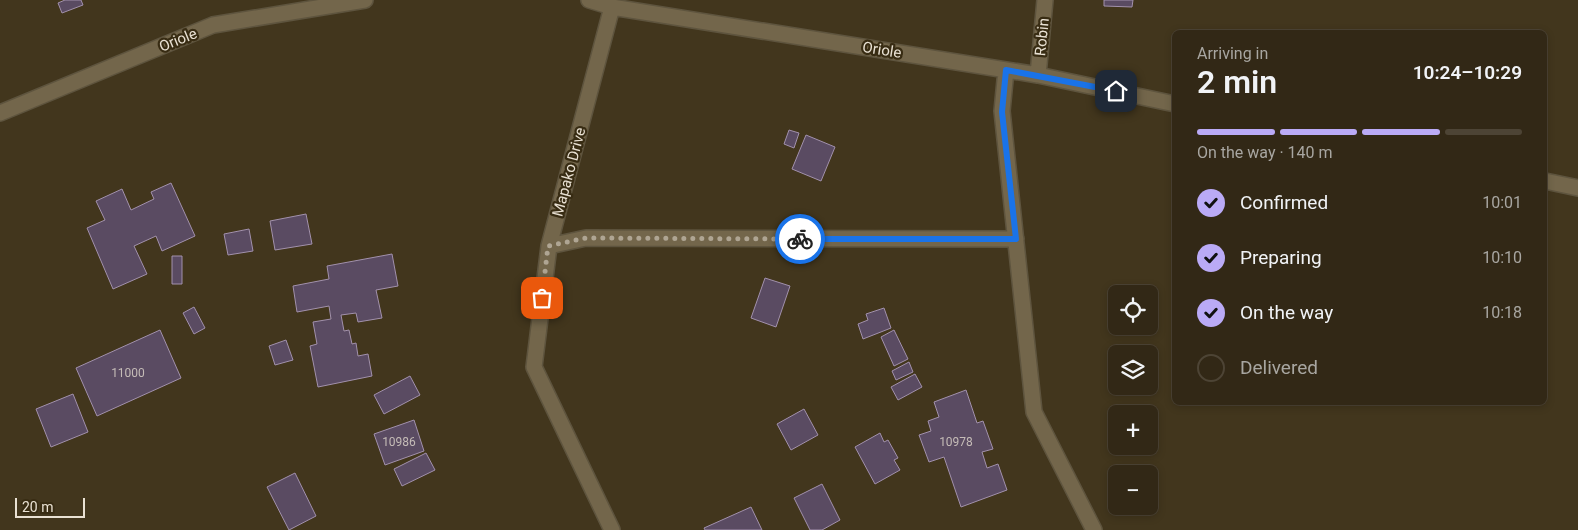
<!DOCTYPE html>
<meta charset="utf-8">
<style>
:root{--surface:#322816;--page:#3d3423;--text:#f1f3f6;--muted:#a8a6a1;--line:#4d4435;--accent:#baaaf6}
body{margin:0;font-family:Roboto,sans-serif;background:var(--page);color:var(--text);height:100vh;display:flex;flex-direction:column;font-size:19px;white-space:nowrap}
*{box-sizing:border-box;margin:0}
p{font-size:16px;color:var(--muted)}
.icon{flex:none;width:28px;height:28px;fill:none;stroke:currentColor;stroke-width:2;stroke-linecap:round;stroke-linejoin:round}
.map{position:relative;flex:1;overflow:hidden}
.panel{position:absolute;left:1172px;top:30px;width:375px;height:375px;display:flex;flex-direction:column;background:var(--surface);border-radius:8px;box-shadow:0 2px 8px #0003,0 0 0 1px var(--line)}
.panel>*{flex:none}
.buttons{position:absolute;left:1108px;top:285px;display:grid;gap:10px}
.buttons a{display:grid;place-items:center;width:50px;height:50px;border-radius:8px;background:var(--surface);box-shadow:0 2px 8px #0003,0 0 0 1px var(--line);font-size:25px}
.scale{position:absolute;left:15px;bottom:12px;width:70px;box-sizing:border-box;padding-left:5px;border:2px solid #e9e1d3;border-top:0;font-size:14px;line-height:18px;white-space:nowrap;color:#e9e1d3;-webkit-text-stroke:4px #382c13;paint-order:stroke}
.pin{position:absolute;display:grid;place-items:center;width:42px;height:42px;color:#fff;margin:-21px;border-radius:10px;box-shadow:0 2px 8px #0006}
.courier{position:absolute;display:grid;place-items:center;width:50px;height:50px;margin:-25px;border:4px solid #1a73e8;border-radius:50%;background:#fff;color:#222;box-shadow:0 1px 6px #0007}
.summary em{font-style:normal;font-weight:600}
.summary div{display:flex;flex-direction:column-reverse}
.summary{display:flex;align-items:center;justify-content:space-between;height:85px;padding:0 25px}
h1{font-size:32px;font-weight:600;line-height:38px}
.bar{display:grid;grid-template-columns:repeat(4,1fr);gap:8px 5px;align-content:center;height:60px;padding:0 25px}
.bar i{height:6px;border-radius:4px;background:var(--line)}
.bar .active{background:var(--accent)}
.bar p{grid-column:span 4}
ol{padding:0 25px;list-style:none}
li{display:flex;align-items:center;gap:15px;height:55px}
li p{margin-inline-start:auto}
li .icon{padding:5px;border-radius:50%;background:var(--accent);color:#111;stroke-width:4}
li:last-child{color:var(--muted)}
li i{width:28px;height:28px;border:2px solid var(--line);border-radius:50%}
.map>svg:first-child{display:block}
.building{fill:#5a4b62;stroke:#a291ac}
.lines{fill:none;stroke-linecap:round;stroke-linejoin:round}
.minor-casing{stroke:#5e543e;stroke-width:18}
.minor{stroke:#73664b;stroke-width:15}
.done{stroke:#afa593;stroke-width:5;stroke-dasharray:0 9}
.route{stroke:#1a73e8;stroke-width:6}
.labels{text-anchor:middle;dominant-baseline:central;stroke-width:4.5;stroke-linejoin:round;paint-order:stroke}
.number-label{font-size:12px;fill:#c5bcb7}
.street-label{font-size:15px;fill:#e9e1d3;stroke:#382c13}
</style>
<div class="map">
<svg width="1578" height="530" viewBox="0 0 1578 530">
<rect width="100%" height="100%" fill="#42361d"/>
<path class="building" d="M65 0H81L83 5 62 13 58 3Z
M1104 0H1133L1132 7 1104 6Z
M789 130 799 133 794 148 784 144Z
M806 135 835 147 821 181 792 169Z
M171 183 195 236 162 251 156 236 134 246 147 274 113 289 87 228 105 220 96 201 122 189 131 210 154 199 151 192Z
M306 214 312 244 275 250 270 221Z
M249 229 253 251 228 255 224 234Z
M392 254 398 286 376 290 382 318 358 322 356 313 341 315 344 331 349 330 352 344 356 343 358 356 368 354 372 376 318 387 310 346 317 344 313 322 331 319 329 306 297 312 293 286 329 279 327 266Z
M172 256H182V284H172Z
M765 278 790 286 776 327 751 318Z
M194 307 205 328 194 334 183 313Z
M884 308 891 328 863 339 858 324 868 320 866 314Z
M160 330 181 378 97 416 76 368Z
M894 330 908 359 894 366 881 337Z
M286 340 293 360 275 365 269 346Z
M909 362 913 372 896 380 892 371Z
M915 374 922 387 898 400 891 387Z
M410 376 420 395 384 414 374 395Z
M966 390 977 423 983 421 993 449 982 452 987 468 998 464 1007 490 961 507 944 457 929 462 919 435 931 431 928 421 939 417 934 402Z
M73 394 88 432 51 447 36 409Z
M804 409 818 435 791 450 777 424Z
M414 420 424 451 385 465 374 434Z
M880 433 884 442 888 440 898 458 894 460 900 470 875 484 855 447Z
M426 453 435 470 402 486 394 469Z
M295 473 316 516 289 530 267 487Z
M822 484 840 520 822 530H810L794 498Z
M751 507 762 530H705L704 528Z"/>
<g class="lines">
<defs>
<path id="minor" d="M589 0 612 7 1038 75 1175 104
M1006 70 1002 111 1034 412 1094 530
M1038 75 1045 0
M0 113 213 25 365 0
M1545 181 1578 188
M549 246 586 238 1016 239
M612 530 534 367 549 246 612 7"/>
</defs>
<use href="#minor" class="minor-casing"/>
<use href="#minor" class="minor"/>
</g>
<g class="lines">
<path class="done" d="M542 298 548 246 586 238 800 239"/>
<path class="route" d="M800 239H1016L1002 112 1006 70 1116 91"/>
</g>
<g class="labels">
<g class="number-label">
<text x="128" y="373">11000</text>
<text x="399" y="442">10986</text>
<text x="956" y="442">10978</text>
</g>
<g class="street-label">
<text transform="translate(1042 37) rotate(-84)">Robin</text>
<text transform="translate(178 40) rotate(-22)">Oriole</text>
<text transform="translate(882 50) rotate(9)">Oriole</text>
<text transform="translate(569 172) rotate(-75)">Mapako Drive</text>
</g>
</g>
</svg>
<div class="buttons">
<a><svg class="icon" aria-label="locate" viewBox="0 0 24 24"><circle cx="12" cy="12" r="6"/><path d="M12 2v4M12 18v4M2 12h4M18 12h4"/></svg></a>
<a><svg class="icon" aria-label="layers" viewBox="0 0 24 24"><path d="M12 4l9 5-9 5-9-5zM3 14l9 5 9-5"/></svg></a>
<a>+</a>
<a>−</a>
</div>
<div class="scale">20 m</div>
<div class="pin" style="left:542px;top:298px;background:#ea580c"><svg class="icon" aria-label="bag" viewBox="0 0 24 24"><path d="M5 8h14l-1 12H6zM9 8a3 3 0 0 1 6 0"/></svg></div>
<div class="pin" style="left:1116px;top:91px;background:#1f2937"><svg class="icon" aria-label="home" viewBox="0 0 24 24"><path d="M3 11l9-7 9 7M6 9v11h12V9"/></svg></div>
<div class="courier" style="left:800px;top:239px"><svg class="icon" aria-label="bike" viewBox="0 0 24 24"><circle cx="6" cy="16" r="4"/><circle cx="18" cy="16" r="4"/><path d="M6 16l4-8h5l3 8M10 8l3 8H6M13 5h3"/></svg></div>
<section class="panel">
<div class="summary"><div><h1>2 min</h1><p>Arriving in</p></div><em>10:24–10:29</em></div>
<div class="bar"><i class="active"></i><i class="active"></i><i class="active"></i><i></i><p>On the way · 140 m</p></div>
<ol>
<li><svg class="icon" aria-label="check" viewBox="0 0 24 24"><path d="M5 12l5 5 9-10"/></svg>Confirmed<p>10:01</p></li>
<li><svg class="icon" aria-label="check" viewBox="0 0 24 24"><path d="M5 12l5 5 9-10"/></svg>Preparing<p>10:10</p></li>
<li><svg class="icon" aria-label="check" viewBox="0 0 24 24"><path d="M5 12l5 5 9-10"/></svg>On the way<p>10:18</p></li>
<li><i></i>Delivered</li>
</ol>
</section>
</div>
